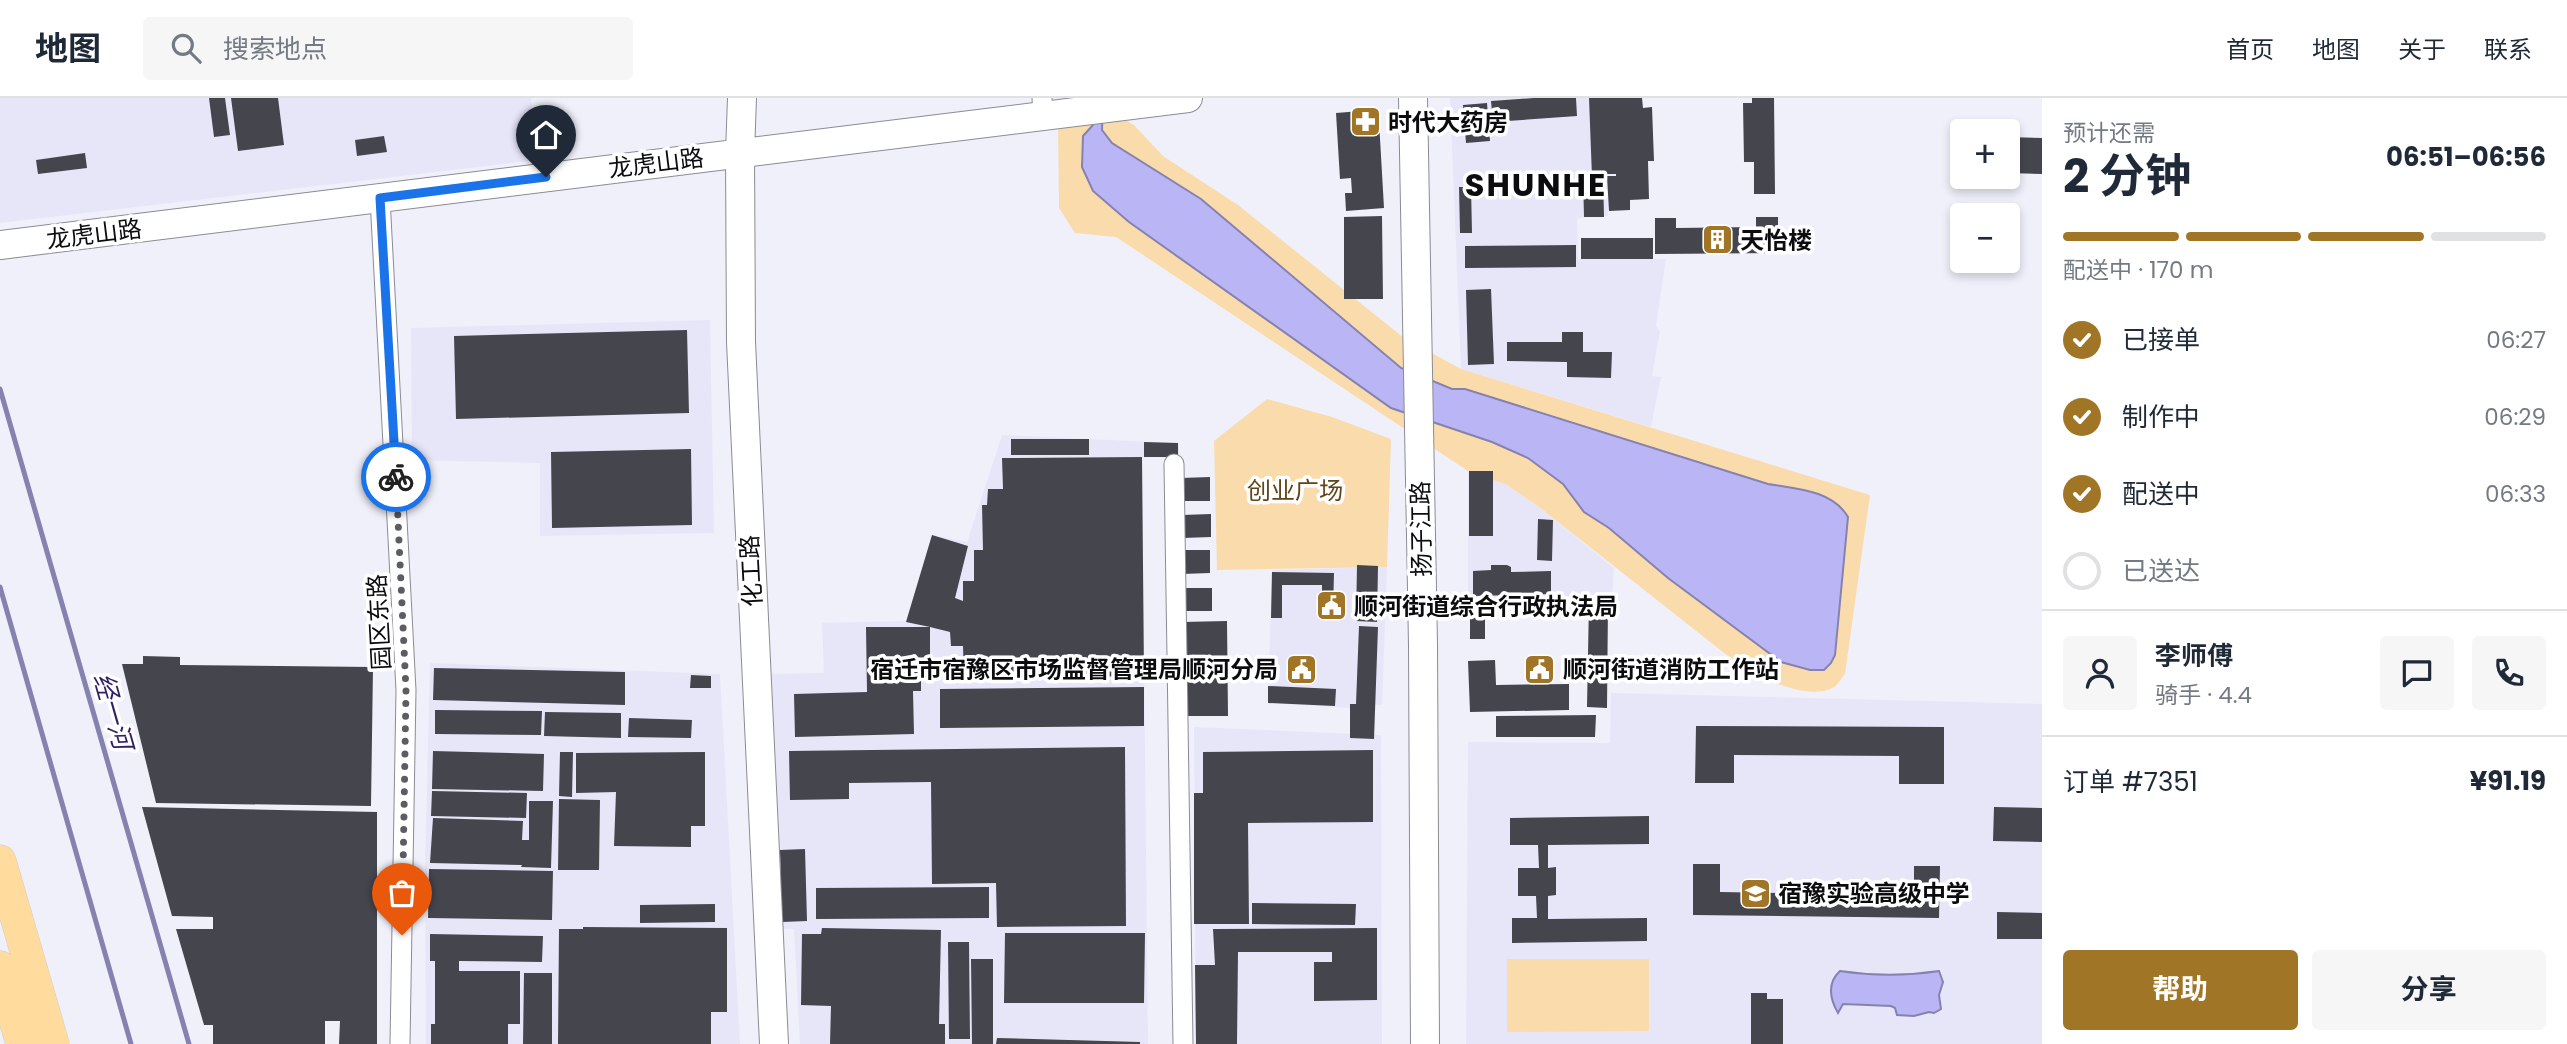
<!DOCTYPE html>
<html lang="zh">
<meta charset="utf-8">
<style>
:root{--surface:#fff;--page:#f6f6f7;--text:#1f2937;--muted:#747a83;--line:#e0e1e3;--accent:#a07525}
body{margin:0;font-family:Poppins,"Noto Sans SC",sans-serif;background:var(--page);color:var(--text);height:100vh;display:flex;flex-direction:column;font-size:26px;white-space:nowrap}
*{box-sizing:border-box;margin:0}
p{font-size:23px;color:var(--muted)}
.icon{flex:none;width:38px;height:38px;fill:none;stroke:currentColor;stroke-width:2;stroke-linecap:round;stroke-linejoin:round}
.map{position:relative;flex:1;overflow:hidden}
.details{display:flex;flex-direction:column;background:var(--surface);width:525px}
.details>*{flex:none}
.buttons{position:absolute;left:1950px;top:21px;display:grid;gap:14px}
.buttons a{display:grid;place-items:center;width:70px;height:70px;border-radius:7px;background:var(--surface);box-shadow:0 4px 10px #0003;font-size:35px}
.pin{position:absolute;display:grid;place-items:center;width:60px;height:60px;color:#fff;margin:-72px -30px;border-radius:50% 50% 50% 0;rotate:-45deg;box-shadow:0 0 7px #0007}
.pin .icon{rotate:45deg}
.courier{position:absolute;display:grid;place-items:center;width:70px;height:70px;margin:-35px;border:5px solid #1a73e8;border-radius:50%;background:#fff;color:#222;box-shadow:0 2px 9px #0007}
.summary em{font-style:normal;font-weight:700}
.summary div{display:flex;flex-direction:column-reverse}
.summary{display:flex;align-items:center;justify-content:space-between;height:119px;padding:0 21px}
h1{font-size:46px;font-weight:700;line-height:52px}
.bar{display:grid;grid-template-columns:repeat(4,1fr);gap:10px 7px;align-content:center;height:84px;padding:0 21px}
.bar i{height:9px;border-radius:5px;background:var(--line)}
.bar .selected{background:var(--accent)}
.bar p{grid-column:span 4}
.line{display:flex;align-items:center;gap:18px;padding:0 21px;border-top:2px solid var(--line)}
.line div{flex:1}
.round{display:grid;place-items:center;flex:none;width:74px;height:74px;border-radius:7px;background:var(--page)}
ol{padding:0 21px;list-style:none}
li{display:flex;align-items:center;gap:21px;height:77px}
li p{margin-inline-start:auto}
li .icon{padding:7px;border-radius:50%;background:var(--accent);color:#fff;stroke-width:4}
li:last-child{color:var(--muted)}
li i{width:38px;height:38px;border:4px solid var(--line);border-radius:50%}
.button{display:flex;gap:14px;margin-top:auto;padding:14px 21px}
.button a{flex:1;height:80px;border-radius:7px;background:var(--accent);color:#fff;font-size:28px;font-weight:700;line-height:80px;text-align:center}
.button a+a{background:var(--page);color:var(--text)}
header{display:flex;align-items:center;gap:42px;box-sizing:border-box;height:98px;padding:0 35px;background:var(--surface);border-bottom:2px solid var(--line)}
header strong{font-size:33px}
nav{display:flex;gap:38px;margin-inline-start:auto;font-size:24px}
.search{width:490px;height:63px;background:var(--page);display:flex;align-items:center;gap:18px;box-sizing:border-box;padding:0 24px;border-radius:7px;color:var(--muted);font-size:26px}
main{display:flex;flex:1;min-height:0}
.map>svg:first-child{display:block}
.built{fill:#e7e6f9}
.green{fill:#fadbac}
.water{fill:#bab5f4;stroke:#8682af;stroke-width:2}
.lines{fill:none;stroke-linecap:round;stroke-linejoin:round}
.stream{stroke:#8682af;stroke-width:5}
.building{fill:#45454e}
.street-casing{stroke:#8b8b95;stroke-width:21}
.secondary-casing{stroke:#8b8b95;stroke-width:30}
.primary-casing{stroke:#cececf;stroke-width:33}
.street{stroke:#fff;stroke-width:19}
.secondary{stroke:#fff;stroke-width:28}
.primary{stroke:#ffdb9d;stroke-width:32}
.done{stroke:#5c5c62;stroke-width:7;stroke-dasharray:0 12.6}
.route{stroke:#1a73e8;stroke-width:9}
.labels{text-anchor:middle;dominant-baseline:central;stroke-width:7;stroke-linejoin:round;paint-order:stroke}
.poi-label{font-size:24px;font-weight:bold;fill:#0c0c0f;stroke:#fff;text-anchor:start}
.street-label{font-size:24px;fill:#0c0c0f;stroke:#fff}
.park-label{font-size:24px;fill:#5f4517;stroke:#fff}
.water-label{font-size:26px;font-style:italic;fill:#301f66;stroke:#fff}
.district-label{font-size:32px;font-weight:bold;letter-spacing:2px;fill:#0c0c0f;stroke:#fff}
</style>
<header>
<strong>地图</strong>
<div class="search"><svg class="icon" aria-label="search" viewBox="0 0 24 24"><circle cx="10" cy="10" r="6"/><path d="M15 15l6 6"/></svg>搜索地点</div>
<nav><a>首页</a><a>地图</a><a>关于</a><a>联系</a></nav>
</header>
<main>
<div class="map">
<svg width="2042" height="946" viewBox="0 0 2042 946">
<rect width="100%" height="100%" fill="#f0f0fb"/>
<path class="built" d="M0 0H531L538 62 0 125Z
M1450 0H1613L1616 76 1606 77 1608 118 1577 120 1578 161H1666L1656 228 1660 233 1652 278 1661 279 1651 329 1461 271Z
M710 222 714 435 540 438V365L412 362 411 230Z
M1002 337 1179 345V360L1142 359 1148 946H800L794 831H777L764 576 824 575 822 525 906 523 932 437 967 444Z
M1468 373 1507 387 1539 409 1614 470 1612 501 1468 502Z
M1387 469 1382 607 1351 606 1350 610 1268 605 1272 472Z
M430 565 720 576 740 946H426L425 768Z
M1611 595 2042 606V946H1466L1468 644 1610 645Z
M1194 629 1381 637 1382 946H1196Z"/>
<path class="green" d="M1117 17 1134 27 1163 58 1238 107 1404 240 1461 271 1870 397 1845 576C1842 579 1838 587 1834 589 1811 603 1769 583 1747 573L1539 409 1507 387 1468 373 1116 139 1075 135 1059 110 1058 25Z
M1267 301 1332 319 1391 341 1387 469 1217 472 1214 343Z
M1507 861H1649V933L1507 934Z"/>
<path class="water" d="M1103 0 1102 32 1112 45 1201 101 1401 270 1452 291H1465L1768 386C1797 391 1832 392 1848 419L1835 557 1831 565 1824 572H1810L1781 564 1668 480 1609 430 1584 414 1563 386 1528 360 1492 344 1391 310 1129 124 1093 93 1082 69 1083 38 1093 27 1085 5Z
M1840 873C1873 878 1906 878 1939 873L1943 884 1939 897 1941 911 1934 915 1929 914 1914 918 1897 917 1895 910 1891 908 1843 906 1838 915C1830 901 1827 885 1840 873Z"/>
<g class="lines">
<path class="stream" d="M0 291 189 946
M0 489 131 946"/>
</g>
<path class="building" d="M209 0H225L230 37 214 39Z
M231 0H278L284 47 238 53Z
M1534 0H1576L1577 18 1493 24 1491 3Z
M1589 0H1642L1643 10 1652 9 1654 63H1648L1649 101 1630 102V112L1609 113 1607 78H1616V76H1603L1604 119H1584L1583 80 1592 79Z
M1752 0H1774L1775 96H1754V64H1744L1743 5H1752Z
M1487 5 1490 43 1466 45 1463 7Z
M1361 13 1370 15 1379 23 1384 110 1346 113 1345 95H1352L1351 80 1340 81 1336 15Z
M384 38 387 54 357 58 355 42Z
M2007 39 2042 40V76L2007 75Z
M85 55 87 70 38 76 36 62Z
M1459 89H1471L1472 135H1460Z
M1382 118 1383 201H1344V119Z
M1756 119H1778V155L1655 156V120H1676V130L1756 129Z
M1581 140H1653V161H1581Z
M1576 147V169L1465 170V148Z
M1491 191 1494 266 1468 267 1466 192Z
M687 232 689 315 456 321 454 238Z
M1562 234H1583V254H1612L1611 280 1567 279V264L1507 263V244H1562Z
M1011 341H1089V357H1011Z
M1144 344 1178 345V359H1144Z
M691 351 692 427 552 430 551 354Z
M1142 359 1144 578 964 580 963 548H951L950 534 930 529V567H921V593H913L914 636 795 639 794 596 867 594 866 529H930L906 524 932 437 968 448 955 500 963 503V483H974V452H983L982 407H987L988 391H1003L1002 360Z
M1469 373H1493V438H1469Z
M1210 379V403H1181V380Z
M1211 416V439L1183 440 1182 417Z
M1538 421 1553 422 1552 463 1537 462Z
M1181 452H1210V475L1182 476Z
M1357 467 1378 468 1377 524 1356 523Z
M1491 467H1507L1511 469V474L1551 473V496L1473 498V473L1491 472Z
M1272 474 1334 475 1333 515H1322V487H1282V520H1271Z
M1183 490H1212V513H1184Z
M1470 503H1485V541H1470Z
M1589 504H1608L1607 610 1587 609Z
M1227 523 1228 618H1183L1182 524Z
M1359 528 1378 529 1374 641 1350 640V606H1356Z
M143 558 180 559V567L373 569 371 708 156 705 122 566H143Z
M1495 562 1496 587 1569 586V612L1470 614 1468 563Z
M434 570 625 574V607L433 602Z
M691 577 711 578V590H690Z
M1268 588 1336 591 1335 608 1268 605Z
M1144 589V628L940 630V591Z
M435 612 542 613 541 637 435 636Z
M545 614 621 615V640L544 638Z
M1596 617 1595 639H1496V618Z
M629 620 692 622 691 640 628 639Z
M1696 628 1944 629V686H1899V658L1734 657V685H1695Z
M1125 649 1126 828 997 829 996 785 932 786 931 684 849 685V701L790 702 789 653Z
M1373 652V724L1248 725 1249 826H1194V695H1203V654Z
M433 653 544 656 543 693 432 691Z
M560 654H573L572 699 559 698Z
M705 654V728H691V749L614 748 616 694 576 695V655Z
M432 693 527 695 526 720 431 718Z
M559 701 600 702 599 772H558Z
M529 703H553L551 770 521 769 522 767 430 765 433 720 523 723 522 742H529Z
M142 709 377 714V946H339L340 923H325V946H213V927H204L176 831H213V819L172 818Z
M1994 709 2042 710V744L1993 743Z
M1649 718V746L1548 747V770L1556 769V797L1548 798V821L1647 820V843L1512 845V820H1537L1536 798H1518V770H1539L1538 747H1510V720Z
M805 751 807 823 782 824 780 752Z
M1693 766H1720V794L1914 797V768H1940L1939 820 1693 817Z
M429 771 553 773 552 822 428 820Z
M989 789V820L816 821V790Z
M1252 805 1356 806 1355 827 1252 826Z
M715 806V824L640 825V807Z
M1997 814 2042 815V841H1997Z
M583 829 727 830V914H711V946H558L559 831H583Z
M822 830 941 832 939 926H945V946H830L831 908 801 907 802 836H821Z
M1377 830V902L1314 903V864H1332V854H1238L1237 946H1196L1195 867H1215L1213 831Z
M1005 835H1145L1144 905H1004Z
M430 836 543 838 542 864 459 863V873H520V926H508V946H431V926H435V863H430Z
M948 844H969L970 941H949Z
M971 861H993V946H972Z
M524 875H552V946H523Z
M1751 895H1767V901H1783V946H1751Z
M997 940 1140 944V946H996Z"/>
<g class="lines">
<defs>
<path id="street" d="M1042 0 1043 18
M380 100 406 592 400 946
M1174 366 1183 946"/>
<path id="secondary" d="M742 0 740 55 741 244 774 946
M1413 0 1423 547 1425 946
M0 147 1188 0"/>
<path id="primary" d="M0 763 53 946
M0 869 22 946"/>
</defs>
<use href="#street" class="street-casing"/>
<use href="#secondary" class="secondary-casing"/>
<use href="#primary" class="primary-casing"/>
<use href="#street" class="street"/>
<use href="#secondary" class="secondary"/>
<use href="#primary" class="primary"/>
</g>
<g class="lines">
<path class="done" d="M396 379 406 592 402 837"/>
<path class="route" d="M396 379 380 100 546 79"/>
</g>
<defs>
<symbol id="pharmacy-square" viewBox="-11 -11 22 22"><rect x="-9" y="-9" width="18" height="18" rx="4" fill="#a07525" stroke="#fff"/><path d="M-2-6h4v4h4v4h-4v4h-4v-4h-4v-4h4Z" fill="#fff"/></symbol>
<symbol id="building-square" viewBox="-11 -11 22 22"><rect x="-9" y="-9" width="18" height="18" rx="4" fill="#a07525" stroke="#fff"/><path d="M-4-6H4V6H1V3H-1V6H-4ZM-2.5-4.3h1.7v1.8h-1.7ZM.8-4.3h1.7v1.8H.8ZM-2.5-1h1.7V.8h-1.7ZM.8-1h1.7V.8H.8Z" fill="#fff"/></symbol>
<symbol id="civic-square" viewBox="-11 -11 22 22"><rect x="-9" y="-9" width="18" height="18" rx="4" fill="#a07525" stroke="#fff"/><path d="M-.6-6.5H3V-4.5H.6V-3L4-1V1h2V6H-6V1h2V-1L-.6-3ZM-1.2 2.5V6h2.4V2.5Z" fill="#fff"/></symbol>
<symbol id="school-square" viewBox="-11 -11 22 22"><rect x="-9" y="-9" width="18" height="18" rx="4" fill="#a07525" stroke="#fff"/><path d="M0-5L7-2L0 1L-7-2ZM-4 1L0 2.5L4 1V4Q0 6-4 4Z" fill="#fff"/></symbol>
</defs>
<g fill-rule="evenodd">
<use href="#pharmacy-square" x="1348" y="6" width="35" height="35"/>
<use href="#building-square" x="1700" y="124" width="35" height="35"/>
<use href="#civic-square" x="1314" y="490" width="35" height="35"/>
<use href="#civic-square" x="1284" y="554" width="35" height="35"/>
<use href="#civic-square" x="1522" y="554" width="35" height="35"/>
<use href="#school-square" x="1738" y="778" width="35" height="35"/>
</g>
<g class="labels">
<g class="poi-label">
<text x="1388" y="24">时代大药房</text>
<text x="1740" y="142">天怡楼</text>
<text x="1354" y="508">顺河街道综合行政执法局</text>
<text x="1278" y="571" text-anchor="end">宿迁市宿豫区市场监督管理局顺河分局</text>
<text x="1563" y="571">顺河街道消防工作站</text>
<text x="1778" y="795">宿豫实验高级中学</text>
</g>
<g class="street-label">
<text transform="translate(656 65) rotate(-7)">龙虎山路</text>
<text transform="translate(94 136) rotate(-7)">龙虎山路</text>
<text transform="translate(1421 431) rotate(-91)">扬子江路</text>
<text transform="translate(751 473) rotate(-93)">化工路</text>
<text transform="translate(379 524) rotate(-93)">园区东路</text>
</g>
<g class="park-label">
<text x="1295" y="392">创业广场</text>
</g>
<g class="water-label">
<text transform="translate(113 613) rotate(74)">经一河</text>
</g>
<g class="district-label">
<text x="1536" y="86">SHUNHE</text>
</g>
</g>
</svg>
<div class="buttons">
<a>+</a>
<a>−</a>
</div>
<div class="pin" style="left:402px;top:837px;background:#ea580c"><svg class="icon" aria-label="bag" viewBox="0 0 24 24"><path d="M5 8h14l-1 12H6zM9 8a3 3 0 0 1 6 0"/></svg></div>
<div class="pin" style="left:546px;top:79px;background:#1f2937"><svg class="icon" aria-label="home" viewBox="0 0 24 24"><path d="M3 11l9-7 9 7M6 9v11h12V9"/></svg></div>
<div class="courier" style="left:396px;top:379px"><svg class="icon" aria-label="bike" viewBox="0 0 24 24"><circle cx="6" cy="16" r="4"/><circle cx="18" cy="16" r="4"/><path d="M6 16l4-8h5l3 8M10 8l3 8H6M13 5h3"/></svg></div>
</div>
<section class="details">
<div class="summary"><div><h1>2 分钟</h1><p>预计还需</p></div><em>06:51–06:56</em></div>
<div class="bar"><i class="selected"></i><i class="selected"></i><i class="selected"></i><i></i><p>配送中 · 170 m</p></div>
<ol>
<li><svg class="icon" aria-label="check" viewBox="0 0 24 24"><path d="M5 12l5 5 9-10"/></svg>已接单<p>06:27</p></li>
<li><svg class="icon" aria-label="check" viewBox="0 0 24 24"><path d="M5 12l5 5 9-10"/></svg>制作中<p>06:29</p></li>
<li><svg class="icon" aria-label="check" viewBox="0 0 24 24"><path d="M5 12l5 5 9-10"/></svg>配送中<p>06:33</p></li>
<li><i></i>已送达</li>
</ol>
<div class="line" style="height:126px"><a class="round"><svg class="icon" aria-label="person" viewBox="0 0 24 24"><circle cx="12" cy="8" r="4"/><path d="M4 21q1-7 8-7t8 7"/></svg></a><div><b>李师傅</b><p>骑手 · 4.4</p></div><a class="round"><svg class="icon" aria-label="chat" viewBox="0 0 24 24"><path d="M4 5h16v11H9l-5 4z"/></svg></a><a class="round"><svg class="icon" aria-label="phone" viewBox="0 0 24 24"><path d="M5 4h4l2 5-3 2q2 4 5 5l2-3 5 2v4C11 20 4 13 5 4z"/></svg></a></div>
<div class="line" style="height:91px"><div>订单 #7351</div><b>¥91.19</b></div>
<div class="button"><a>帮助</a><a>分享</a></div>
</section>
</main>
